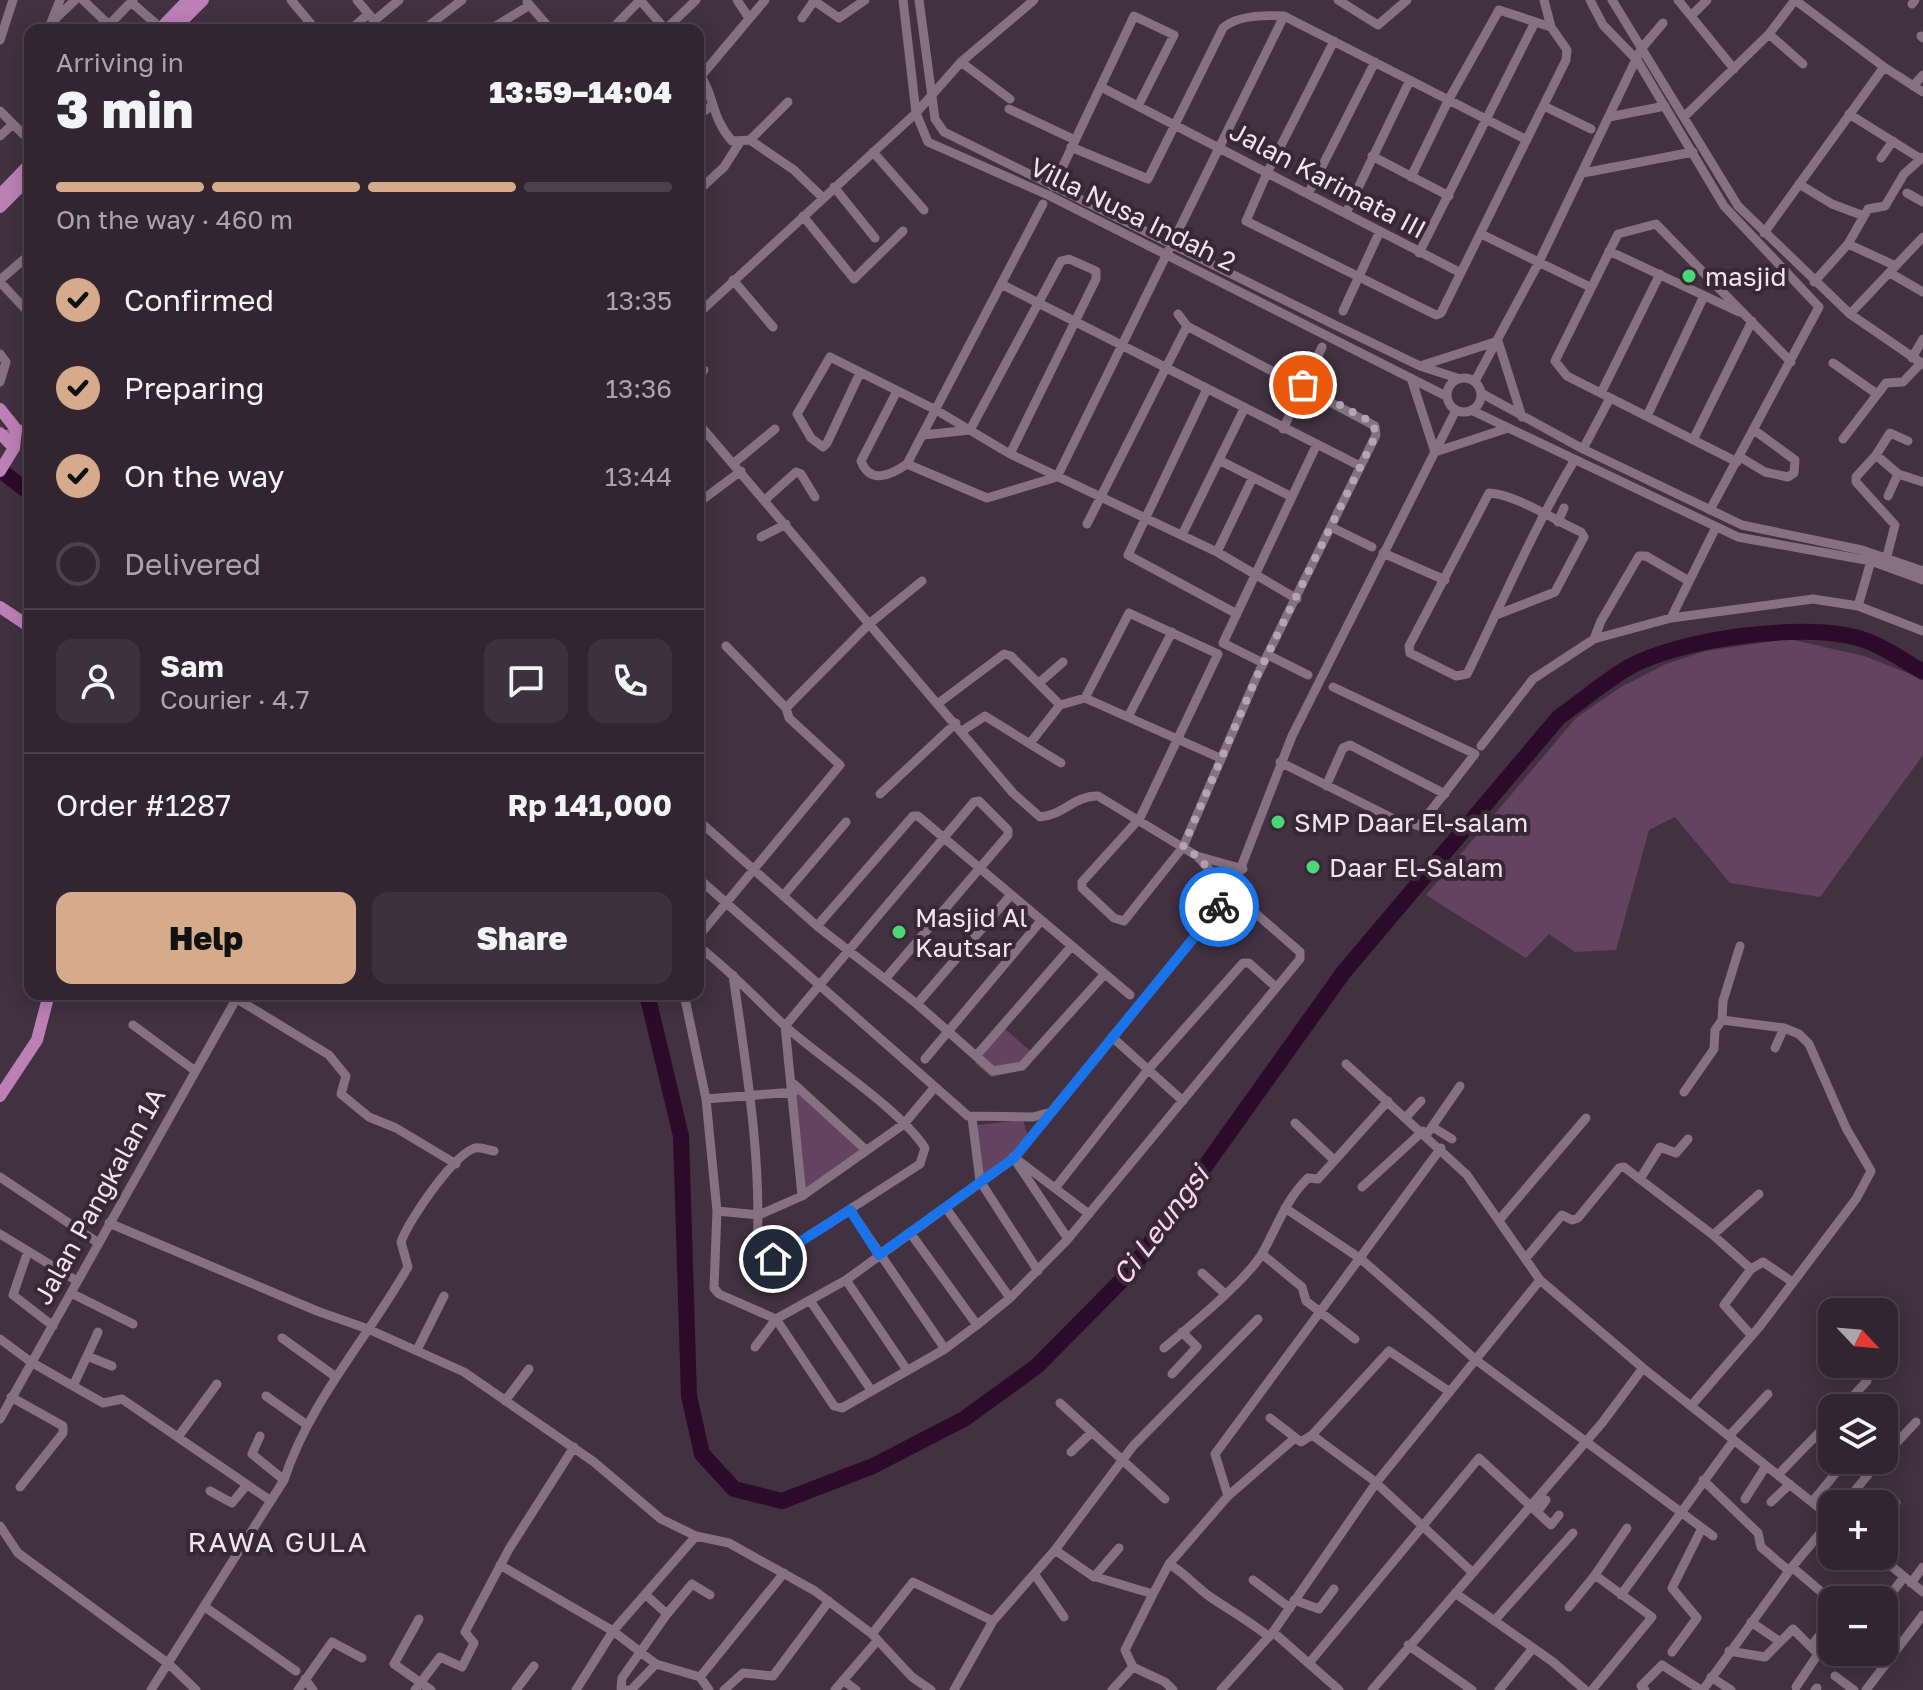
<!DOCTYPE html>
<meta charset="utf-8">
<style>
:root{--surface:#322530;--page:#3d313c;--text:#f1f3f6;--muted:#a8a5ab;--line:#4d424c;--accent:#d6ab8b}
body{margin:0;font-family:"Golos Text",sans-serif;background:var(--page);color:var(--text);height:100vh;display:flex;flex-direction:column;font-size:30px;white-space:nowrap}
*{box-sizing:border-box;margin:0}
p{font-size:26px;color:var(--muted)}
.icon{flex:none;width:44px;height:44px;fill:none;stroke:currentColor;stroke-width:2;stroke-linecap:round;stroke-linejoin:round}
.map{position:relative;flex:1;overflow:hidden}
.sheet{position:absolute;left:24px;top:24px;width:680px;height:976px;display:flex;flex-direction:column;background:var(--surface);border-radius:16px;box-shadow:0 4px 20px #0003,0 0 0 2px var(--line)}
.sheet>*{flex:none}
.needle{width:52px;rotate:116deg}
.controls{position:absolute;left:1818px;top:1298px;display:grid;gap:16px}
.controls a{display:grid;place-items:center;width:80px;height:80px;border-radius:16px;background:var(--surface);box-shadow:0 4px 20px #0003,0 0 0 2px var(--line);font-size:40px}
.pin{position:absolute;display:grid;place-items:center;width:68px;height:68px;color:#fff;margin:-34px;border:4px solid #fff;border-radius:50%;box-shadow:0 2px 8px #0007}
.courier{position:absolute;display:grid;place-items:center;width:80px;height:80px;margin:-40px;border:6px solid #1a73e8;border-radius:50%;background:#fff;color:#222;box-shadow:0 2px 10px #0007}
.overview em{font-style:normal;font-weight:800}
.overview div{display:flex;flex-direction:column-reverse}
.overview{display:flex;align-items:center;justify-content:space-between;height:136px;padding:0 32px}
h1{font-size:52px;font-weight:800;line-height:60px}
.bar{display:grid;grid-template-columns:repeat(4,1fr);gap:12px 8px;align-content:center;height:96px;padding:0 32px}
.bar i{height:10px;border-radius:6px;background:var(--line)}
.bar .on{background:var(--accent)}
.bar p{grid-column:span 4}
.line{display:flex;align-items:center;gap:20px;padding:0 32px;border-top:2px solid var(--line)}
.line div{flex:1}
.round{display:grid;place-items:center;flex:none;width:84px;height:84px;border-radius:16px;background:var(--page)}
ol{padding:0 32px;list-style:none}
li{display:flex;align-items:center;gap:24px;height:88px}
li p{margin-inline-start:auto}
li .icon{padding:8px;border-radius:50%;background:var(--accent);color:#111;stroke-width:4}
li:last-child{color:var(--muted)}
li i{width:44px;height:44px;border:4px solid var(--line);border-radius:50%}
.action{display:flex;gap:16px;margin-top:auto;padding:16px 32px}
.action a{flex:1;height:92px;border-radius:16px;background:var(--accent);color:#111;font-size:32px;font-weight:800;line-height:92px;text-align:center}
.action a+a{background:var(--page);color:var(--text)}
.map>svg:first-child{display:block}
.green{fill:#644360}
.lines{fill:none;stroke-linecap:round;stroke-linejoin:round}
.river{stroke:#2c0b2a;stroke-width:16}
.minor{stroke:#857182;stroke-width:9}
.major{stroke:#bc80b5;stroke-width:12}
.done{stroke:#b3a6b1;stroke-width:8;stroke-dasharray:0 14.4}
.route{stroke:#1a73e8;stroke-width:10}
.poi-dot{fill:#49d778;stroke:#382735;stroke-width:3}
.labels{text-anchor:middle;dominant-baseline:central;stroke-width:8;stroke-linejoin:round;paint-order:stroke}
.street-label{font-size:26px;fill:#f0e5ee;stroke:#382735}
.poi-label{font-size:26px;fill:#f0e5ee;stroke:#382735;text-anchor:start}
.water-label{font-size:28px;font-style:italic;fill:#fad4f5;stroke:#382735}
.neighbourhood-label{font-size:28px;letter-spacing:2px;fill:#f0e5ee;stroke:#382735}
</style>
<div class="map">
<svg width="1923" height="1690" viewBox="0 0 1923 1690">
<rect width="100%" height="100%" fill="#423140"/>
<path class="green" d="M1789 639 1864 656 1923 679V755L1820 897 1730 883 1675 817 1649 830 1616 950 1575 952 1549 934 1526 958 1426 895 1576 718 1621 687 1666 664 1706 651Z
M1004 1028 1036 1056 1025 1070 991 1077 975 1063Z
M794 1084 866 1150 802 1196Z
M1023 1120 1030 1144 980 1184 977 1125Z"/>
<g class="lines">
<path class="river" d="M0 470 30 493
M647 994 681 1136 689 1396 702 1454 734 1489 782 1501 873 1466 964 1419 1037 1366 1129 1273 1343 973 1559 717C1582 701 1605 681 1629 667 1679 639 1802 622 1858 638 1880 644 1903 660 1923 672"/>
<path class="minor" d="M83 0 109 25
M291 0 316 30
M357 0 382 30
M640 0 666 30
M737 0 749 18
M813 0 839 18 865 0
M903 0 916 113 928 142 1048 195 1446 396
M919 0 935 119 944 132 1335 325 1420 366 1457 378
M1338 0 1378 25 1407 0
M1590 0 1603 25 1637 60 1724 206 1819 307 1710 510
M1612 0 1738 206 1850 314 1923 364
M1678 0 1734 69
M1795 0 1884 67
M131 2 155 23
M527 2 551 30
M1912 4 1915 0
M1691 16 1707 0
M802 18 814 1
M374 21 399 0
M50 24 75 0
M666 29 696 0
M48 30 60 0
M104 30 133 0
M350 30 368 14
M423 30 462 0
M489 30 530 5
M611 30 640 0
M1769 34 1803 64
M1921 36 1923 38
M0 40 13 0
M1334 41 1267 173 1246 221 1436 315 1441 313 1566 60 1567 50 1551 27 1544 0
M961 62 1010 99
M698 72C716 97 710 116 732 141L750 140 794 170 823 198
M701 76 765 0
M1913 86 1923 75
M1101 87 1461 273
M1546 107 1591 129
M1009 109 1075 140
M0 111 30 141
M1849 114 1921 159
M698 115 713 105
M1685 116 1769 34 1795 0
M1609 117 1665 106
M0 136 13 124
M750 140 788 102
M1071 147 1148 179 1223 28C1237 15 1266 15 1284 16L1527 140
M873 152 924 210
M1372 156 1449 196
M1881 158 1893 141
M1583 173 1693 152
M1411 177 1449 99 1499 10 1551 27
M1799 184 1832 204 1864 216
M834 187 875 238
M1053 187 1134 16 1174 35 1138 106
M698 191 724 167 740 142
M1907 193 1923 202
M1308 194 1375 62
M1346 213 1410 80
M803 216 854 279 903 231
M1764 233 1884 67 1923 92
M1481 234 1590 287
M1609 251 1739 312
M1419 253 1534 24
M1896 266 1848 244 1868 209 1885 206 1904 174 1923 157
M1890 273 1923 292
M0 280 30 254
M733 280 773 327
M0 282 30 314
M1814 282 1848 244
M1001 284 1360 466
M1343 311 1380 231
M698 314 916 113 961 62 1034 0
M1178 314 1187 326
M1850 314 1923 237
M0 354 6 362 0 382
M1912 358 1923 339
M1833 363 1877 394
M1420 366 1498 341 1522 417
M860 373 827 443 823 447 811 438 797 414 830 357 936 410 1010 454 1217 552 1297 599
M698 377 704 370
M1447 395a17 17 0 1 1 34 0a17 17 0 1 1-34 0Z
M1411 378 1435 452 1508 428
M1475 381 1538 264 1641 49 1663 23
M897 391 861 461C870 485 891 475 907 464L1043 204
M1206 391 1128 555 1237 614
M1481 393 1583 449 1742 525 1862 550 1923 571
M1601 393 1660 274
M1471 410 1738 537 1871 561 1923 580
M1647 416 1704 296
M698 423 1013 793 1040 817C1062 816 1075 795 1098 796L1197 856 1223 885 1300 952V959L1068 1239
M1283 429 1322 347
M923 435 970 430 1061 261 1069 259 1096 271V279L1010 454
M3 437 16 429 30 430
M1843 439 1886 383 1903 382 1921 363
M1693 440 1752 321
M1583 449 1610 398
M1876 455 1890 433 1908 441
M1740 457 1765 472 1788 477 1794 473 1795 460 1754 430
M1219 460 1292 497
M1737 462 1567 376 1555 361 1618 234 1656 224 1791 362
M734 463 775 429
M907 464 987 498 1057 477 1284 16
M1888 496 1898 474
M766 499 796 472 801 474 815 497
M698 503 741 471
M1558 522 1564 508
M1331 527 1372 547
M1182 535 1244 409
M761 537 786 524
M1217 552 1253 477
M1383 553 1445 580
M1887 556 1895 525 1856 482V477L1876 455 1898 474 1923 482
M1858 606 1871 561
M1496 615 1555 592 1584 537 1581 532C1556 521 1515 494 1489 493L1409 646 1410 653 1456 676 1467 674C1502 603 1533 529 1574 461
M1671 618 1716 527
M1594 639 1601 621 1639 556H1646L1689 581
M1268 655 1308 675
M1263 663 1223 643 1316 446
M1039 683 1063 662
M1085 698 1129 613 1218 654 1140 818 1082 882V888L1114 918 1124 921 1183 847 1257 676 1376 435 1375 426 1187 326 1087 524
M940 702 1004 654 1011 656 1060 705 1085 698 1220 758
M786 708 869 624 922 581
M1128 717 1172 632
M962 731 985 716 1061 763
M1031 742 1060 705
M1481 746 1533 679 1594 639 1671 618 1813 599 1858 606 1923 631
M1280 762 1392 818 1419 826 1475 754 1333 687
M1326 786 1343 748 1350 745 1445 794
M880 794 956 723
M698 820 817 926 917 1004 993 1071 1022 1066 1103 976
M1197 856 1243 869
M698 878 968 1116 1033 1117 1051 1112 1231 893 1292 736 1456 410
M783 896 846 822
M817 926 913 816H918L1130 995
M698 937 840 765 789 718 786 708 726 646
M698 946C730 970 756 999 785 1026 824 1061 898 1107 925 1148L920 1164 773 1259 763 1258 757 1250C762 1158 746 1066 733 975
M1740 946 1723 1001 1722 1020 1784 1028
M684 994 706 1099 717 1211 714 1288 719 1294 776 1319 834 1406 842 1408 945 1349 977 1325 1010 1298 1068 1239 1013 1157
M237 999 329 1055 346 1076 341 1094 369 1117 396 1128 456 1164
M917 1004 1010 896
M133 1025 194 1070
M1112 1037 1183 1101
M976 1056 1070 948
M925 1059 1040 922
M1346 1064 1467 1175 1540 1280 1643 1368 1832 1518
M794 1084 866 1150
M1684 1092 1714 1049 1715 1030 1722 1020
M706 1099 794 1092
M1407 1116 1421 1101
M972 1118 980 1181 1038 1271
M1295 1123 1334 1160
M1434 1128 1452 1139
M1427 1134 1460 1086
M1019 1161 1089 1214
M0 1177 97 1242
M1640 1179 1660 1147 1676 1153 1688 1139
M1056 1187 1147 1071 1243 963H1249L1276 987
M1362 1187 1423 1131
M802 1196 785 1026 974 802 979 801 1008 830V835L886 978
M946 1208 1010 1298
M1285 1208 1361 1259 1476 1360 1713 1536
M850 1210 945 1349
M717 1211 759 1215 802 1196 904 1124 934 1088
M1500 1219 1586 1118
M109 1223 317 1311 368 1329 464 1372 594 1462 661 1519 696 1536 729 1543 815 1591 872 1634 912 1677 931 1690
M0 1234 77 1281
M911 1234 977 1325
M1713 1235 1759 1194
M28 1251 13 1295 53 1326
M1262 1254 1302 1287 1306 1301 1355 1339
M1525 1259 1562 1215 1572 1220 1578 1218 1619 1168 1624 1167 1713 1235 1751 1269
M1202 1273 1224 1293
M846 1280 907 1370
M71 1293 133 1324
M811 1302 871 1390
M1751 1335 1724 1305 1751 1269 1763 1262 1791 1281
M282 1338 336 1377
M0 1339 31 1362 103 1403 122 1399 271 1501
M755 1347 776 1319 846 1280 1014 1158 1051 1112
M1164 1348C1189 1327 1249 1278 1263 1252 1277 1227 1286 1199 1308 1178L1318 1179 1388 1101
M417 1350 444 1296
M87 1356 98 1332
M1172 1374 1197 1347 1182 1332
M73 1386 87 1356 112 1366
M266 1396 307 1425
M11 1397 63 1426V1433L20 1487
M505 1401 529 1369
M1060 1403 1165 1499
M1691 1406 1760 1326 1856 1199 1871 1171 1846 1128 1809 1044 1799 1034 1784 1028 1775 1048
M1842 1408 1867 1381
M1270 1418 1301 1442 1312 1435 1373 1480 1472 1572
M0 1419 239 994
M1312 1435 1389 1351 1450 1392
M260 1436 252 1454 284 1480
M1729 1436 1768 1394
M178 1437 217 1384
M1816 1437 1832 1453
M1071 1452 1092 1432
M1884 1456 1916 1422
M1778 1475 1832 1419
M1703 1480 1758 1533 1761 1547 1789 1571
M210 1491 232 1503 246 1486
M1228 1496 1295 1438
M1745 1499 1766 1466
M1771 1502 1790 1484
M1812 1502 1840 1468 1839 1460
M1844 1504 1880 1460
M1539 1510 1546 1500
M1884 1517 1896 1503
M0 1526 18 1553 169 1664 196 1690
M1055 1550 1094 1577 1119 1548
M1879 1556 1923 1592
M1169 1564C1186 1574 1194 1585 1209 1596 1229 1610 1250 1621 1269 1637
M500 1565 613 1631 656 1664
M1792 1567 1832 1601
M1035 1575 1064 1617
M1595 1575 1627 1528
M1096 1577 1153 1594 1169 1564 1228 1496 1215 1454 1441 1148
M1253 1580 1290 1608
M1911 1583 1923 1567
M1455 1593 1553 1662 1585 1690
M1153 1594 1125 1650 1133 1667 1165 1682 1173 1690
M1621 1595 1734 1440
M1888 1598 1904 1577
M1294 1600 1319 1609 1334 1589
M205 1607 296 1671
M1569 1607 1595 1575 1652 1617 1592 1690
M667 1614 692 1584 710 1595
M419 1619 394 1664 431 1690
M1494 1621 1573 1533
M1751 1622 1779 1641
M1273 1632 1339 1690
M872 1634 913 1582 993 1621
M1408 1645 1472 1690
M1811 1646 1832 1620
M1729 1651 1765 1657 1793 1629 1818 1654 1796 1687
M1672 1652 1697 1618 1672 1588 1702 1528
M1310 1662 1479 1458 1551 1525 1559 1515
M1835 1676 1854 1690
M1711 1677 1731 1690
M305 1679 313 1690
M843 1680 856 1690
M151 1690 284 1480C310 1401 367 1339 408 1267L401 1242C408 1221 454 1154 475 1148 481 1147 488 1150 494 1151
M298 1690 332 1642 362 1658
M415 1690 440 1657 462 1667 474 1643 465 1632 509 1549 574 1447
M516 1690 534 1666
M576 1690 613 1631 696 1536
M626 1690 621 1688 622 1678 667 1614 646 1595
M631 1690 656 1664 700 1677
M709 1690 700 1677 784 1573
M724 1690 743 1673 773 1676 829 1601
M835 1690 877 1641
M954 1690 993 1621 1055 1550 1133 1446 1258 1319
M1112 1690 1133 1667
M1221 1690 1273 1632 1376 1483 1540 1280
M1372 1690 1602 1423 1643 1368
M1499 1690 1533 1648
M1645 1690 1641 1686 1662 1665 1701 1690
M1703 1690 1792 1567 1832 1519
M1815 1690 1817 1688
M1866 1690 1923 1615"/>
<path class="major" d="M159 30 188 0
M173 30 203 0
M0 195 30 164
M0 207 30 177
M0 409 16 429 14 448 0 471
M0 433 14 448
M0 607 30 627
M0 1096 37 1040 49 994"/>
</g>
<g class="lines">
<path class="done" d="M1219 907 1231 893 1197 856 1183 847 1257 676 1376 435 1373 423 1303 385"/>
<path class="route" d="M773 1259 850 1210 879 1255 1014 1158 1219 907"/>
</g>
<g class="poi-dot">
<circle cx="1689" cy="276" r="8"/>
<circle cx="1278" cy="822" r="8"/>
<circle cx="1313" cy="867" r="8"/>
<circle cx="899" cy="932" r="8"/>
</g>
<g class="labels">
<g class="street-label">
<text transform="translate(1328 180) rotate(28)">Jalan Karimata III</text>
<text transform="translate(1133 214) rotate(26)">Villa Nusa Indah 2</text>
<text transform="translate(99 1196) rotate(-61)">Jalan Pangkalan 1A</text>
</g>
<g class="poi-label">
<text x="1705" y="276">masjid</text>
<text x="1294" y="822">SMP Daar El-salam</text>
<text x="1329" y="867">Daar El-Salam</text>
<text x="915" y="917">Masjid Al<tspan x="915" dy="30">Kautsar</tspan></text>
</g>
<g class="water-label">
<text transform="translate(1160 1225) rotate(-53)">Ci Leungsi</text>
</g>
<g class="neighbourhood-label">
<text x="278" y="1541">RAWA GULA</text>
</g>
</g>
</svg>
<div class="controls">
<a><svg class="needle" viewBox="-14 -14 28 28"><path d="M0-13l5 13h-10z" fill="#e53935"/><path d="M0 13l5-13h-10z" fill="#a8a5ab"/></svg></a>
<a><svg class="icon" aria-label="layers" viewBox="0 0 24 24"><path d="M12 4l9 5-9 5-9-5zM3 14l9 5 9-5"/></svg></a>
<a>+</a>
<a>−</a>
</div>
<div class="pin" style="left:1303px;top:385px;background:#ea580c"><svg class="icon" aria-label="bag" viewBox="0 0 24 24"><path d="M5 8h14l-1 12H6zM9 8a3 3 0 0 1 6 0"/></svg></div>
<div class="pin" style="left:773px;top:1259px;background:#1f2937"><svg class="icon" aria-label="home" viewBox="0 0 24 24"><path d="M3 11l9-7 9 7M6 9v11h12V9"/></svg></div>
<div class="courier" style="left:1219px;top:907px"><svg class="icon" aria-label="bike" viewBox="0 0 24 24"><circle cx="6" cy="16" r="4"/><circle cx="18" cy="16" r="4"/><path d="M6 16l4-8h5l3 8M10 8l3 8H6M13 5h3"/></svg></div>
<section class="sheet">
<div class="overview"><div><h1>3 min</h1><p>Arriving in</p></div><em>13:59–14:04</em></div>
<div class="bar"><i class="on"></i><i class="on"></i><i class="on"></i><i></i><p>On the way · 460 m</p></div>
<ol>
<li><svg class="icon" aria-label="check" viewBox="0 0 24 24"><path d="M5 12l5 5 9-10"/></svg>Confirmed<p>13:35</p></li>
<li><svg class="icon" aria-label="check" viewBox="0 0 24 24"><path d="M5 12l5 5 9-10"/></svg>Preparing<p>13:36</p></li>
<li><svg class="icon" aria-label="check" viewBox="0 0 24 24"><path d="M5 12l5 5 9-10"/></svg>On the way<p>13:44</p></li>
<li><i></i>Delivered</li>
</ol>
<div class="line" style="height:144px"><a class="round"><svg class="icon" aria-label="person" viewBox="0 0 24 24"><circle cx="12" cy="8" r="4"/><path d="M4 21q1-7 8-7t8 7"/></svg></a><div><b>Sam</b><p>Courier · 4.7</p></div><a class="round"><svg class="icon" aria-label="chat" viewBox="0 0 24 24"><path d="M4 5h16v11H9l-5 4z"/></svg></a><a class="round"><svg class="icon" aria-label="phone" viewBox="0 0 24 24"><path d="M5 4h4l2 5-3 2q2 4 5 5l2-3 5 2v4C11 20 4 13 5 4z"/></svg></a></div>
<div class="line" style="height:104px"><div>Order #1287</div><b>Rp 141,000</b></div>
<div class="action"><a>Help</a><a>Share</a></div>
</section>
</div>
